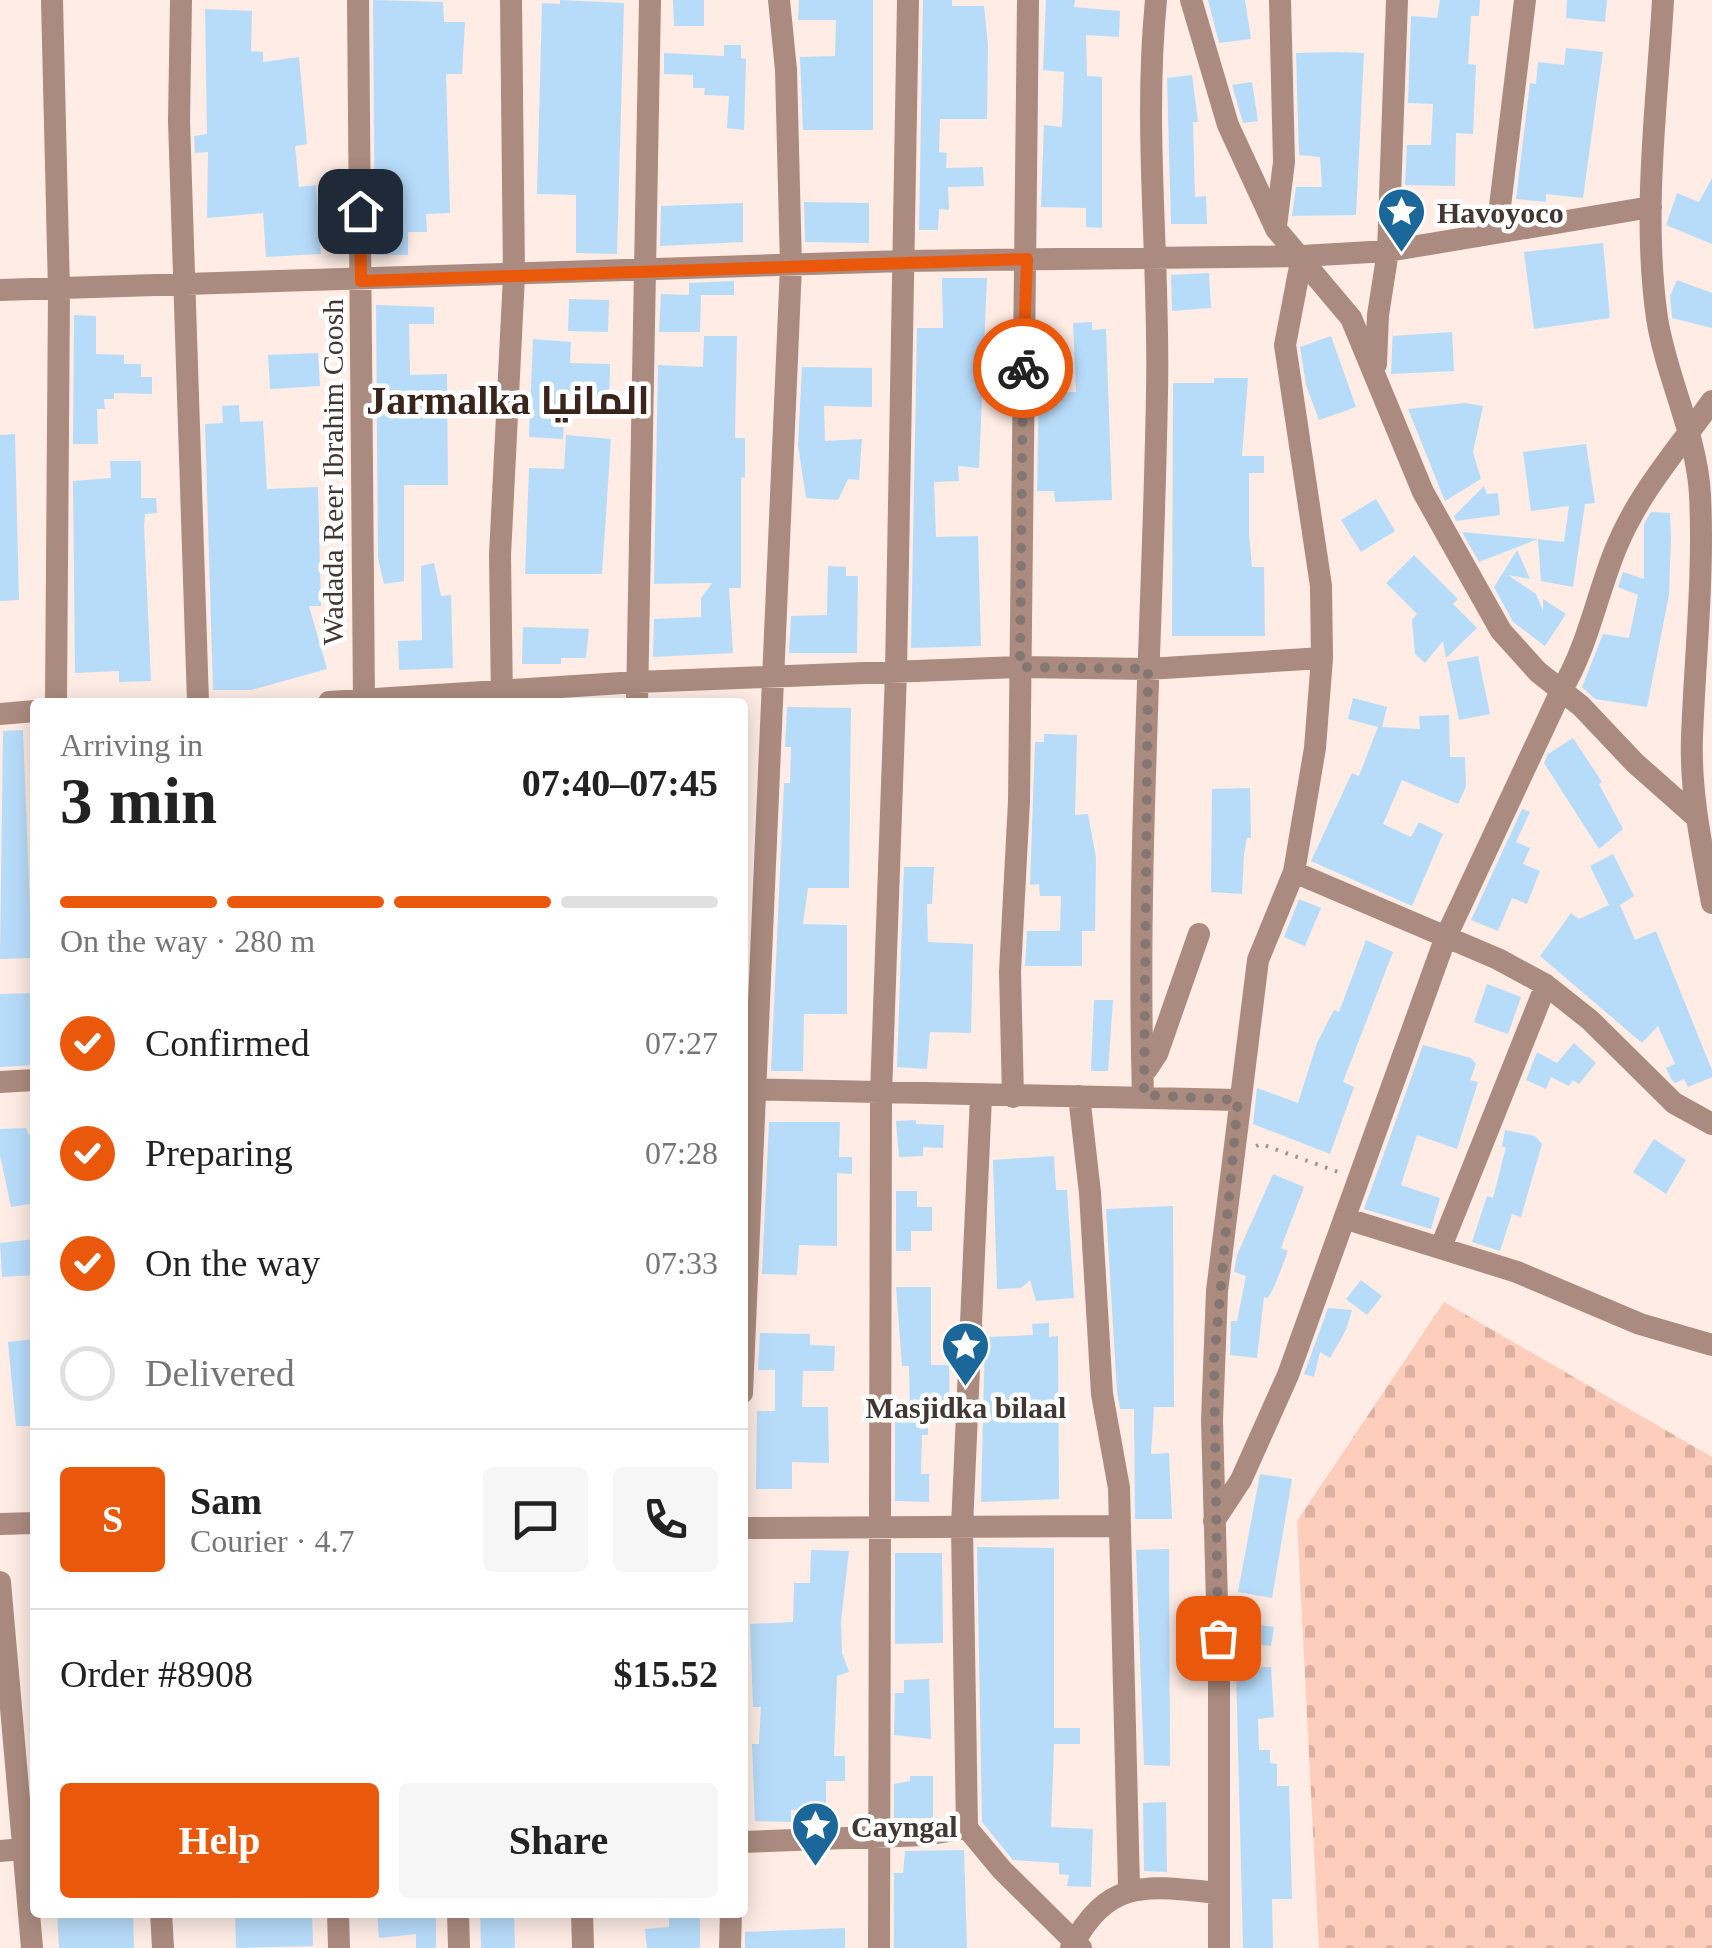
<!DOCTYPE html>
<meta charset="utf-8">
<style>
:root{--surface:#fff;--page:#f6f6f6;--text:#222;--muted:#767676;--line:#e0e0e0;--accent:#ea580c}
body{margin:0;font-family:"Times New Roman",Cairo,serif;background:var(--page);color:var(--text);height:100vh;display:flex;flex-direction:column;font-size:38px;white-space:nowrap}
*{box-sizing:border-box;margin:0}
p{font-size:32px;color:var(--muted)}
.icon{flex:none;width:55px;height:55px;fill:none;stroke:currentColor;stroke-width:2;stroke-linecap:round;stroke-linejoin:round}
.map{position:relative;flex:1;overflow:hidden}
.panel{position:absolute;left:30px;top:698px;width:718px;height:1220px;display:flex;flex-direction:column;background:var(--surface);border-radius:10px;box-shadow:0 5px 25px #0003}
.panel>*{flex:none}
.pin{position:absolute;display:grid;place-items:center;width:85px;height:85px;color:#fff;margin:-42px;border-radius:20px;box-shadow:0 5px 15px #0006}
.courier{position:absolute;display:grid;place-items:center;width:100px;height:100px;margin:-50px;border:8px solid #ea580c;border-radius:50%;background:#fff;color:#222;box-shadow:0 2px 12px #0007}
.headline em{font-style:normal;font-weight:700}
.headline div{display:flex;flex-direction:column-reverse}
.headline{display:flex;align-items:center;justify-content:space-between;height:170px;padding:0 30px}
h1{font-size:65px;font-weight:700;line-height:75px}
.bar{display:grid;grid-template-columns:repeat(4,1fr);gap:15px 10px;align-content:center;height:120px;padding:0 30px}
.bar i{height:12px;border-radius:8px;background:var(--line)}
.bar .active{background:var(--accent)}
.bar p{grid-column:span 4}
.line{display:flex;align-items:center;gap:25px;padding:0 30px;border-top:2px solid var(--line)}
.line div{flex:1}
.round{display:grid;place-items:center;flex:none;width:105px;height:105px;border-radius:10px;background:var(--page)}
ol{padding:0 30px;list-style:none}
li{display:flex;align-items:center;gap:30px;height:110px}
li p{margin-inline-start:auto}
li .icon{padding:10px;border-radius:50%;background:var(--accent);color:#fff;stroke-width:4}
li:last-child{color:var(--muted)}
li i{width:55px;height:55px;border:5px solid var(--line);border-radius:50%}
.cta{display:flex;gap:20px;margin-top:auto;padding:20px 30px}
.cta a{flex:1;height:115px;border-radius:10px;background:var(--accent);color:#fff;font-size:40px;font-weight:700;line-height:115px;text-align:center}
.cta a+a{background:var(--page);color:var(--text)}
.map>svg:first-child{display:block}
.cemetery{fill:url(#cemetery-stones)}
.building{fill:#b7dcfa}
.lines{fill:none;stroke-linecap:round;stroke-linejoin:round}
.path{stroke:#a2938d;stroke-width:4;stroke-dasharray:2.5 8;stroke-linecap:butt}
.minor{stroke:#ab8b7f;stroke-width:22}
.done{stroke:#847671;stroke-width:10;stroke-dasharray:0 18}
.route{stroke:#ea580c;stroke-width:12}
.labels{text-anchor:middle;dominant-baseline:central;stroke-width:9;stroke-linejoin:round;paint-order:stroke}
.poi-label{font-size:30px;font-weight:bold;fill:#423732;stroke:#fff;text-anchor:start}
.street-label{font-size:30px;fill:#423732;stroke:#fff}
.district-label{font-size:40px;font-weight:bold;fill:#3a241b;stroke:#fff}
</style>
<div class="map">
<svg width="1712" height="1948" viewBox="0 0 1712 1948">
<defs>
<pattern id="cemetery-stones" width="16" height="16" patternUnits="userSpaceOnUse" patternTransform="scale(2.5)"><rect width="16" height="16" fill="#ffcdbb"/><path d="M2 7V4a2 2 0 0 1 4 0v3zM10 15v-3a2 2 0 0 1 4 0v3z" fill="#dcb1a1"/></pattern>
</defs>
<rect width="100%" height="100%" fill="#feece5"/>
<path class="cemetery" d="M1444 1302 1712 1457V1948H1319L1297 1521Z"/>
<path class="building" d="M373 0 443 2 444 22H465L462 74H446L450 213 426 214 427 232H408V255H375Z
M560 0 624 3 617 254 576 253V195L537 194 542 3 560 4Z
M673 0H704V26H674Z
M799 0H873V130H803L800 57 835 56 836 20H798Z
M923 0H952V6H984L988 46 987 119H940L939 152 947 153 946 168 983 167 984 186 948 187 949 210 939 209 938 230H919Z
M1046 0H1075L1074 7 1120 11 1119 37 1086 35 1087 76 1102 77V228L1086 227V208L1041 207 1044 125 1062 127 1064 72 1043 70Z
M1208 0H1245L1251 39 1219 43Z
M1440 0H1480L1479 16H1471L1468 64 1476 65 1473 134 1456 133 1455 186 1405 185 1407 145H1431L1433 104 1408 103 1411 16 1437 18Z
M1567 0H1607L1605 22 1566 18Z
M205 9 252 11 251 51 263 52V62L299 57 307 144 295 146 299 187 316 185 321 254 266 257 263 213 207 218 208 152 195 153 194 136 207 134Z
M724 45H741V58L746 59 744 130 727 128 729 96 704 95 705 88H693V75L664 74V53L724 56Z
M1566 48 1603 52 1583 198 1546 194V202L1516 199 1530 83 1536 84 1538 62 1564 65Z
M1336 52 1364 53 1356 215 1292 216 1296 187H1322L1320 157 1299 155 1296 53Z
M1192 75 1198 122H1193L1195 197 1206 196 1207 224H1171L1167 78Z
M1252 82 1258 121 1243 123 1232 85Z
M1712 178V244L1666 225 1677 193 1699 202Z
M804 202 869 203V243L805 242Z
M743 203V242L660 246 661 206Z
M1603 243 1610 318 1534 329 1524 252Z
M1209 273 1211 308 1172 311 1171 275Z
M942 278H987L979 468 958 466 959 481 934 482 936 537 978 536 981 646 911 648 917 328H943Z
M1677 280 1712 293V328L1672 318 1670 296Z
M734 281V295H701L700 332H659L661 294 689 295V283Z
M569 299 609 300 608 332 568 331Z
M376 305 434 307V324H409L410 375 447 374 448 485H404V581L384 584 378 558Z
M74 315 96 316V354L124 355V364H141V377H152V394L114 393V399H104L105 409H97L98 444H73Z
M1092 322V330L1106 329 1112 500 1055 502 1054 491H1037L1039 393 1076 392 1073 323Z
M1393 327V336L1452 332 1454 371 1391 374Z
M704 336H737L735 438H745V478L741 477V588H729L733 653 653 657 654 619 701 617V598L712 583 654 584 658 365 703 367Z
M1331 336 1356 407 1319 420 1306 385 1300 347Z
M533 339 571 342 570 363 610 364 609 403 565 401 563 439 529 437Z
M318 353 320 386 270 389 268 355Z
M802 367 872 368V407L824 406 825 441 862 439 859 480 848 479 838 500 806 498 798 445Z
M1214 378H1248L1242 456H1264V473H1249V534L1252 567H1264L1265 636H1172L1173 383H1214Z
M1465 403 1483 406 1473 452 1481 479 1445 501 1408 409Z
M239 405 240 422 263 421 267 489 318 487 321 606H309L327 669 251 690H213L205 424 223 423 222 406Z
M15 434 19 600 0 601V435Z
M566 435 611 439 602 574H525L529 468 564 469Z
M1586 444 1595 503 1585 504 1573 587 1541 581 1538 539 1564 542 1569 506 1531 511 1523 452Z
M110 461H141V498H156L157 513 145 514 144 525 151 681 119 682V671L75 673 73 481 111 478Z
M1484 486 1487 494 1498 493 1500 515 1456 521 1454 516Z
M1376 499 1395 531 1361 552 1341 520Z
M1651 512 1670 513 1671 538 1669 595 1647 707 1595 699 1582 687 1603 634 1629 638 1638 595 1618 587 1623 572 1644 579V524Z
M1462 532 1538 539 1479 562Z
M1517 550 1530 579 1508 575 1536 594 1543 611V599L1566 614 1545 646 1513 622 1494 587Z
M1414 555 1458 599 1453 604 1477 628 1446 658 1443 641 1425 663 1415 654 1412 620 1417 614 1386 583Z
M434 563 441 596 451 595 453 668 399 670 398 641 422 640 421 566Z
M828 566 846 567V576H858L857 653H789L791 616 827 615Z
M523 627 589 629 586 658H561V664H522Z
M1478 656 1490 714 1459 720 1447 662Z
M1353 698 1387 707 1382 727 1420 729 1419 716 1449 715 1450 757H1465L1466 787 1458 804 1402 780 1383 824 1411 837 1419 822 1443 834 1412 906 1311 861 1352 773 1359 776 1378 727 1348 719Z
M787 707 851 708 849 888H808L803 924 847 925V1014H804L803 1071H771L784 783H790L791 747H785Z
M23 730 32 958 0 959 3 731Z
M1044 734 1077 735 1075 815 1088 814 1096 858 1095 931H1082V966H1025L1027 931H1060L1061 896H1040L1039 884 1030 885 1035 742H1044Z
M1573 738 1602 782 1599 784 1623 829 1599 849 1544 763 1548 754Z
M1250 788 1251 838H1247L1244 854 1242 894 1211 892 1212 789Z
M1522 809 1530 812 1516 842 1530 848 1523 864 1540 871 1527 904 1512 898 1498 931 1471 920Z
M1613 854 1634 896 1620 905 1635 940 1656 931 1712 1070V1077L1688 1087 1684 1079 1675 1083 1671 1079 1666 1068 1675 1064 1658 1026 1642 1043 1540 956 1571 913 1579 919 1609 905 1590 866Z
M904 867H934L932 904H927L928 942 973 944 971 1033 930 1032 927 1069 897 1067Z
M1299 899 1321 908 1305 946 1284 937Z
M1366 940 1393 952 1343 1082 1354 1087 1330 1154 1253 1124 1257 1088 1298 1103 1317 1043 1334 1010 1339 1012Z
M1487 984 1521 997 1508 1034 1474 1022Z
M35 993V1065L0 1067V994Z
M1094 1000H1113L1108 1071H1091Z
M1574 1043 1596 1063 1579 1084 1573 1080 1569 1086 1551 1077 1546 1089 1526 1080 1537 1052 1557 1063Z
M1423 1045 1471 1058 1476 1064 1470 1080 1478 1082 1457 1149 1417 1135 1401 1185 1440 1198 1431 1229 1364 1209Z
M916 1120V1124L944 1125 943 1148 923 1147V1156L899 1157 896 1121Z
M769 1122H840L839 1157H852V1174L837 1173V1246L799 1245 797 1275 762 1274Z
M26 1128 29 1135 35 1134V1203L11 1207 0 1155V1129Z
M1505 1130 1535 1136 1542 1144 1521 1217 1512 1214 1500 1251 1472 1242 1487 1196 1493 1198 1506 1147H1502Z
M1654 1139 1686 1160 1666 1194 1633 1172Z
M1054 1156 1056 1190H1067L1074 1298 1036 1301 1030 1280 1021 1288 997 1289 993 1160Z
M1273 1174 1304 1187 1281 1248 1288 1251 1275 1285 1268 1298 1264 1297 1257 1358 1230 1355 1231 1321H1237L1246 1276 1234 1272 1237 1255Z
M896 1191H917V1207H932V1231H911V1251H896Z
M1173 1206 1174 1407H1154L1151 1454 1169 1453 1172 1519H1135L1134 1409H1120L1117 1392 1106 1209Z
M35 1239V1275L2 1277 0 1243Z
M1361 1280 1382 1296 1367 1315 1346 1299Z
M896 1287H931V1365H949L950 1411H928V1435H922L921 1474H929V1502L895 1501V1410H910L909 1366H902Z
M1328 1308 1352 1310 1346 1330 1330 1358 1320 1352 1314 1377 1304 1374Z
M1049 1323V1337L1058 1336 1059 1499 981 1502 985 1337 1033 1335 1032 1324Z
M760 1333 810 1334V1345L835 1346 834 1371H803L802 1407H828L829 1463 792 1462V1489H756L757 1411H775V1370H758Z
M35 1339V1426H16L8 1342Z
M1260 1474 1292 1479 1272 1598 1238 1592Z
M977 1547 1054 1548V1728H1080V1744H1054L1051 1827 1093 1829 1091 1887 1067 1886 1069 1875 1059 1874V1863L1013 1860 982 1822Z
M1169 1549 1170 1766 1144 1765 1136 1550Z
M811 1550 849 1551 841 1621 842 1653 849 1672 837 1676 834 1756H845V1781H826V1809L791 1810V1822L755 1821 752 1744H759L761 1707H753L750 1624 793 1622 794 1583H810Z
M895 1553H942L943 1643 895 1644Z
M1234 1621 1274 1627 1271 1646 1233 1640Z
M1271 1667 1274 1717 1258 1719 1259 1750H1270V1763L1277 1764V1786H1289L1292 1899H1272L1273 1948H1243L1236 1668Z
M929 1679 931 1739 894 1735 895 1693H904V1680Z
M910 1776H933V1818H894V1784L910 1781Z
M1166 1802 1167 1872 1144 1871 1143 1803Z
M964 1850 967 1948H894V1873H903L905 1851Z
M57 1912H133L134 1948H59Z
M235 1912H312L313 1946 236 1948Z
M377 1912H436V1948H416V1934L379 1938Z
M480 1912H514L515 1948H481Z
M669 1912H700V1948H647L645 1929 669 1927Z
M845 1928V1948H745V1932Z"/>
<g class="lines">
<path class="path" d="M1256 1146 1261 1144 1341 1173"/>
<path class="minor" d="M52 0 59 291 56 702
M181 0 179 121 198 702
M358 0 364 702
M1191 0 1228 125 1276 229 1351 318 1423 492 1501 631 1538 672 1581 706 1635 763 1696 817
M1663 0C1657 105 1642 214 1657 318 1666 377 1697 435 1700 495 1704 577 1695 656 1692 737 1690 793 1702 848 1712 903
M1276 226 1284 162 1280 0
M1497 231 1525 0
M0 290 904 261 1302 256 1388 251 1651 207
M1376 364 1378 315 1388 251 1397 0
M329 702 637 682 1020 667 1148 669 1322 658
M502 702 500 555 514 276 511 0
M637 702 650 0
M0 714 35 711
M1294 872 1498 959 1546 985 1590 1020 1674 1103 1712 1124
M1147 1069 1157 1054 1199 934
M0 1082 35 1080
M742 1089 1238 1100
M1143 1095C1136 861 1153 627 1157 393 1160 262 1143 131 1156 0
M981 1096 962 1527 967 1828 1002 1870 1081 1948
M1079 1096 1090 1193 1102 1394 1119 1488 1129 1887
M1013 1097 1010 972 1019 801 1028 0
M1347 1219 1517 1272 1640 1324 1712 1345
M1441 1247 1546 985
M742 1393 791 266 786 70 779 0
M1214 1521 1241 1480 1288 1375 1445 939 1561 691C1588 646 1596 597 1616 548 1639 492 1677 450 1712 401
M0 1524 35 1523
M742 1528 1120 1526
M0 1582 32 1948
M742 1842 925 1835 967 1828
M0 1851 35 1848
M161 1912 163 1948
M338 1912 339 1948
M458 1912 459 1948
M582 1912 583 1948
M730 1948 731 1912
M879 1948 881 1094 896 672 908 0
M1071 1948C1109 1876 1148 1886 1219 1893
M1219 1948V1676L1212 1420 1217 1291 1258 960 1294 872 1315 748 1322 658 1321 586 1285 345 1302 256"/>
</g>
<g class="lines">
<path class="done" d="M1023 368 1020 667 1148 669 1144 1095 1238 1100 1214 1361 1218 1638"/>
<path class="route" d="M360 211 361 281 1027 259 1023 368"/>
</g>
<defs>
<symbol id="sight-pin" viewBox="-11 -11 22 30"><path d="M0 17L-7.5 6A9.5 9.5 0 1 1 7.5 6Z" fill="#1b679a" stroke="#fff"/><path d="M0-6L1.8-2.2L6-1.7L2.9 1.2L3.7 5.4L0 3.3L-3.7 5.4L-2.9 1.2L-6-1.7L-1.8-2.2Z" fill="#fff"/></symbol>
</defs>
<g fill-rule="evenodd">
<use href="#sight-pin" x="1374" y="184" width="55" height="75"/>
<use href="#sight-pin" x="938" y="1318" width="55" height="75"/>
<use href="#sight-pin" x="788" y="1798" width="55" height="75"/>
</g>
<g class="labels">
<g class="poi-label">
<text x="1437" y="212">Havoyoco</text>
<text x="966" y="1407" text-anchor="middle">Masjidka bilaal</text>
<text x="851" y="1826">Cayngal</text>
</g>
<g class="street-label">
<text transform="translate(332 472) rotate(-90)">Wadada Reer Ibrahim Coosh</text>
</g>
<g class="district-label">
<text x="508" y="400">Jarmalka المانيا</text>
</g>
</g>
</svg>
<div class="pin" style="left:1218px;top:1638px;background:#ea580c"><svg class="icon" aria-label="bag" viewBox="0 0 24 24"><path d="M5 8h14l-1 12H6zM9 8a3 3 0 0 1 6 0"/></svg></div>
<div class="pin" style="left:360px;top:211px;background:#1f2937"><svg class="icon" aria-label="home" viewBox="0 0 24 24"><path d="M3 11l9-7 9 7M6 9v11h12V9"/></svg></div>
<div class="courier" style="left:1023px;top:368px"><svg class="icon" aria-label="bike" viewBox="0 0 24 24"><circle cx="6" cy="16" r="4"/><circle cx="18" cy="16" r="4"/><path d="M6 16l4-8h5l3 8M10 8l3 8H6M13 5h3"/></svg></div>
<section class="panel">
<div class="headline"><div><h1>3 min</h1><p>Arriving in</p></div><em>07:40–07:45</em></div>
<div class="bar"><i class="active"></i><i class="active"></i><i class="active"></i><i></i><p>On the way · 280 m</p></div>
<ol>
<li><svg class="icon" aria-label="check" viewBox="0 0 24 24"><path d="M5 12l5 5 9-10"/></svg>Confirmed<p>07:27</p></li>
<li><svg class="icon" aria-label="check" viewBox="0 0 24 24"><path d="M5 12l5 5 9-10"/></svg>Preparing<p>07:28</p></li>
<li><svg class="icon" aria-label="check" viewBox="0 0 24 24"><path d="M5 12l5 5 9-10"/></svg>On the way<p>07:33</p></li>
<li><i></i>Delivered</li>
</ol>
<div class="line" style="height:180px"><b class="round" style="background:var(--accent);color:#fff">S</b><div><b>Sam</b><p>Courier · 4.7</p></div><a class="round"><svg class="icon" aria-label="chat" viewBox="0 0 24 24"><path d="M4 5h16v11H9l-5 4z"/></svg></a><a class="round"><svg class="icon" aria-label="phone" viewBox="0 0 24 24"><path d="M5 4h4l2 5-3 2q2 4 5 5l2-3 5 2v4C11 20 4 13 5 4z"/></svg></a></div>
<div class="line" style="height:130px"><div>Order #8908</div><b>$15.52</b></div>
<div class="cta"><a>Help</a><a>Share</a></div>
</section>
</div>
